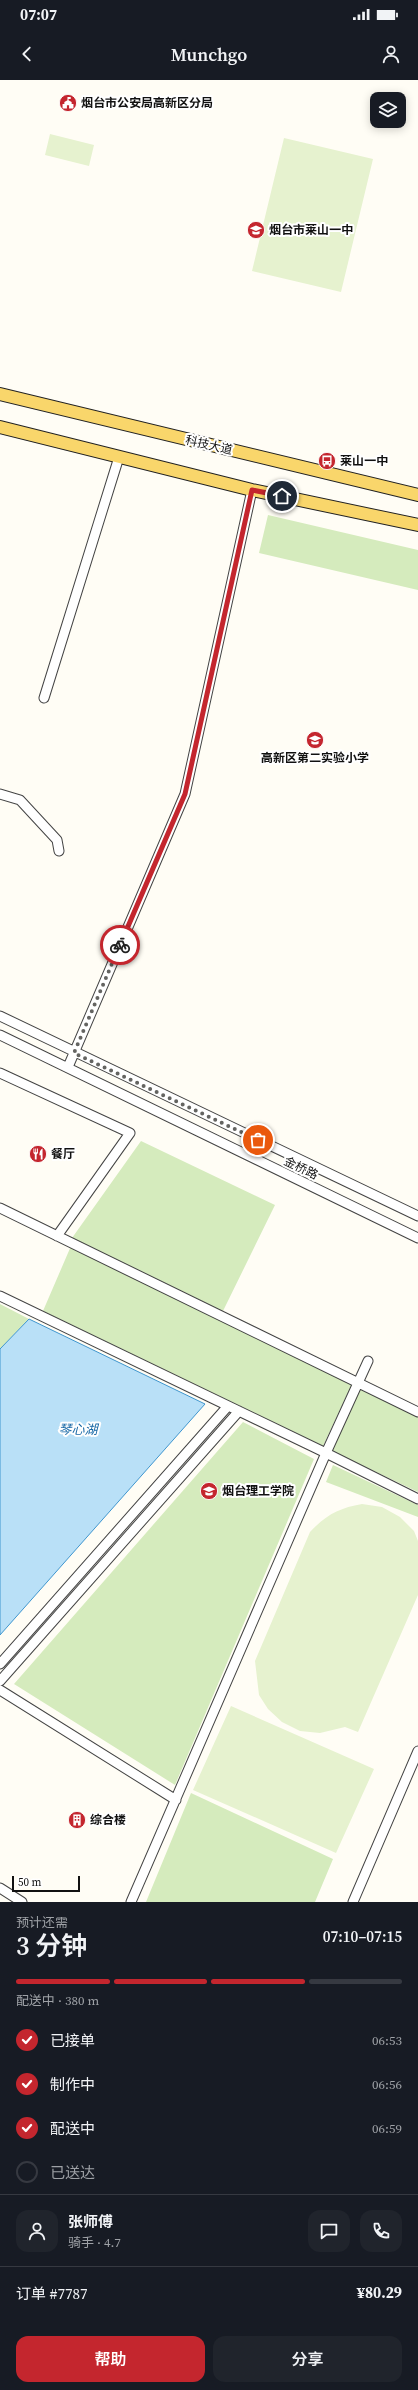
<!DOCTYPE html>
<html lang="zh">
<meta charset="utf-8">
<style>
:root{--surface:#171b24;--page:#20242c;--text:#f1f3f6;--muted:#9ea1a6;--line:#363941;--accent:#c4262e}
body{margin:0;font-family:"Source Serif 4","Noto Sans SC",serif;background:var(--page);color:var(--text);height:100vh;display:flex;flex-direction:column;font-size:15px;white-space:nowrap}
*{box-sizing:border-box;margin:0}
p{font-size:13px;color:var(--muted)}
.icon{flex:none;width:22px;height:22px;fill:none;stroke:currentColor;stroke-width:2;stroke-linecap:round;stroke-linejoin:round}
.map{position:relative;height:1822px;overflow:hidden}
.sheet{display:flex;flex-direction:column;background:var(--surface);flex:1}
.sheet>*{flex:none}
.buttons{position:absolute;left:370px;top:12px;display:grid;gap:8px}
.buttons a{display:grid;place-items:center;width:36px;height:36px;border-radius:8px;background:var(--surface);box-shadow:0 2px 10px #0003;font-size:20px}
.scale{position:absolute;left:12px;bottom:10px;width:68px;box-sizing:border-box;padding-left:4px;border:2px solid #111;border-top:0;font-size:11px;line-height:14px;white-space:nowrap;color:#111;-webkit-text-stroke:3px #fff;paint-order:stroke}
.pin{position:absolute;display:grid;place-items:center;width:34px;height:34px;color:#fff;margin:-17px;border:2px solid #fff;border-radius:50%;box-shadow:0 1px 4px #0007}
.courier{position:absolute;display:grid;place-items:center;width:40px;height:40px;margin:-20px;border:3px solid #c4262e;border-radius:50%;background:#fff;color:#222;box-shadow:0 1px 5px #0007}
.headline em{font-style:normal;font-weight:600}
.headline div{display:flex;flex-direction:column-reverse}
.headline{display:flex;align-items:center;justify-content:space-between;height:68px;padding:0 16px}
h1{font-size:26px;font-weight:600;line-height:30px}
.bar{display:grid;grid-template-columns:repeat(4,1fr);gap:6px 4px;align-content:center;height:48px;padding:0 16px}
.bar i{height:5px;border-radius:3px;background:var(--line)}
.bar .current{background:var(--accent)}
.bar p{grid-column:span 4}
.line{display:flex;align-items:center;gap:10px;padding:0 16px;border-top:1px solid var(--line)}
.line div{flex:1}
.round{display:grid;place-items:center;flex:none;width:42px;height:42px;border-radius:12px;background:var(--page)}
ol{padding:0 16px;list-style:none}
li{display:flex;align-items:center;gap:12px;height:44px}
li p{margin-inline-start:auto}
li .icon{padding:4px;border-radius:50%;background:var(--accent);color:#fff;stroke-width:4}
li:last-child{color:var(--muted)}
li i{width:22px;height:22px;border:2px solid var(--line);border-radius:50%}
.action{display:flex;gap:8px;margin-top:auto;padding:8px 16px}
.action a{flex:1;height:46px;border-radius:12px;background:var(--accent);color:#fff;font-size:16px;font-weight:600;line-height:46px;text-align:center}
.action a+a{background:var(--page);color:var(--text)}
.status{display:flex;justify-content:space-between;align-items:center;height:28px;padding:0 20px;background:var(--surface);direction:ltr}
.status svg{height:11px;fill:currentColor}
header{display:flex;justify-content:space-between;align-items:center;height:52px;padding:0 16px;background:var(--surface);font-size:18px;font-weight:600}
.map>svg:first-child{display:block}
.green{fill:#d5ebbd}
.pitch{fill:#e6f2cf}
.water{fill:#b9e0f7;stroke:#3f96cf}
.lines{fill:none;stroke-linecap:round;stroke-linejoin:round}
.minor-casing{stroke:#444;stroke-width:11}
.major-casing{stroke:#222;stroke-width:14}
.minor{stroke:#fff;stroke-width:9}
.major{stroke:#f9d66b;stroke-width:12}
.done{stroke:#646461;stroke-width:4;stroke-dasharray:0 7.2}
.route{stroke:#c4262e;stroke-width:5}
.labels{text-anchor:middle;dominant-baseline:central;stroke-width:4;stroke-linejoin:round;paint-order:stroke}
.poi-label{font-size:12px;font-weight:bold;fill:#111;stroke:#fff;text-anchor:start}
.street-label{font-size:12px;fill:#111;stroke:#fff}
.water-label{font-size:13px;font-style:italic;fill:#1768a6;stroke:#fff}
</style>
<div class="status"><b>07:07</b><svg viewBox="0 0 49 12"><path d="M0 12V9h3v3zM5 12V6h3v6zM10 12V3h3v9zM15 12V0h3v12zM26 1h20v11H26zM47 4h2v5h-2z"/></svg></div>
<header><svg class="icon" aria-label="back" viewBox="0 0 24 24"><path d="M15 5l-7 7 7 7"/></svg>Munchgo<svg class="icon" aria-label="person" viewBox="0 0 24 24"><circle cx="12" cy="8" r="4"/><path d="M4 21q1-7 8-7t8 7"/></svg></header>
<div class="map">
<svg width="418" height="1822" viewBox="0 0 418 1822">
<rect width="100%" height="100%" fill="#fffdf5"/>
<path class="green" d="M268 435 418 470V510L259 473Z
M141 1061 275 1125 223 1231 72 1158Z
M71 1166 352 1304 323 1366 43 1231Z
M0 1224 29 1239 0 1269Z
M360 1306 418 1336V1412L330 1370Z
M243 1342 314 1379 175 1705 14 1604Z
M333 1385 418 1425V1437L326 1402Z
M191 1713 333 1779 315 1822H146Z"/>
<path class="pitch" d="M50 54 94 65 89 86 45 75Z
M284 58 373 79 341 212 252 191Z
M362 1424 382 1427 400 1437 414 1451 418 1461V1515L358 1652 345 1647 320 1653 300 1651 282 1642 268 1629 259 1615 255 1581 310 1452C326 1435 339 1428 362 1424Z
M231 1626 374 1689 336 1773 193 1710Z"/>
<path class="water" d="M29 1239 205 1324 0 1555V1269Z"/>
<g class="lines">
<defs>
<path id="minor" d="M44 618 119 377
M0 714 20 720 57 760 59 771
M0 936 418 1136
M0 955 418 1158
M68 987 185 714 252 410
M0 993 130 1053 57 1156
M0 1128 418 1332
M0 1216 326 1373 131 1822
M368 1281 326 1373 418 1419
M0 1584 228 1326
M0 1601 239 1331
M0 1610 176 1720
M0 1808 22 1822
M353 1822 418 1671"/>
<path id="major" d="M0 314 418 415
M0 347 252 410 418 445"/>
</defs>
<use href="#minor" class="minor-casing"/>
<use href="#major" class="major-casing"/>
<use href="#minor" class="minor"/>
<use href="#major" class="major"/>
</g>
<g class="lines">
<path class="done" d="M120 865 74 973 258 1060"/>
<path class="route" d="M120 865 185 714 252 410 282 416"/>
</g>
<defs>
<symbol id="civic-disc" viewBox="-11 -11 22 22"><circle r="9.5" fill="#c4262e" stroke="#fff"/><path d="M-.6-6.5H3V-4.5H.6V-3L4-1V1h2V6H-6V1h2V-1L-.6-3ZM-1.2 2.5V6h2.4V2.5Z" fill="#fff"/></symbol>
<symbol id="school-disc" viewBox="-11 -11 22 22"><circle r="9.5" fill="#c4262e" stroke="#fff"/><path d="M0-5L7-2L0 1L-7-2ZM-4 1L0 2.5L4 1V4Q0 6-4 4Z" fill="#fff"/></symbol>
<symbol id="bus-disc" viewBox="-11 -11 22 22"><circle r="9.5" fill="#c4262e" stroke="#fff"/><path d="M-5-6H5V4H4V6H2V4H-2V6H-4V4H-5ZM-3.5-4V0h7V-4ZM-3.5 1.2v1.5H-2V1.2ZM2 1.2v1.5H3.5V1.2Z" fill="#fff"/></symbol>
<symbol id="restaurant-disc" viewBox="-11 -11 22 22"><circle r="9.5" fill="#c4262e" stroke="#fff"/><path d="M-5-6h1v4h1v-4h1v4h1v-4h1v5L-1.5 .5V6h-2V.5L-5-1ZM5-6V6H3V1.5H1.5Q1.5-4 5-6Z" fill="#fff"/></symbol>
<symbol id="university-disc" viewBox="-11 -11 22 22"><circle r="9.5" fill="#c4262e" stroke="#fff"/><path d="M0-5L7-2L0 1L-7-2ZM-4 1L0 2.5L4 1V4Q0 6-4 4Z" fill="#fff"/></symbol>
<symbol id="building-disc" viewBox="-11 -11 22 22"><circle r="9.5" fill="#c4262e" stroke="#fff"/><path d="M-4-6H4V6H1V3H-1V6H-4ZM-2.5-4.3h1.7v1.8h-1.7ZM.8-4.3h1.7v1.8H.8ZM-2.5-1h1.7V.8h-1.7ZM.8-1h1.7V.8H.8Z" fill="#fff"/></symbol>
</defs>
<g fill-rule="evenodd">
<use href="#civic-disc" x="58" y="13" width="20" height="20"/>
<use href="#school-disc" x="246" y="140" width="20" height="20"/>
<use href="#bus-disc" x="317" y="371" width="20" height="20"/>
<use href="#school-disc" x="305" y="650" width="20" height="20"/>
<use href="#restaurant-disc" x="28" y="1064" width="20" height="20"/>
<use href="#university-disc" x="199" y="1401" width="20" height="20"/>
<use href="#building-disc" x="67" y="1730" width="20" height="20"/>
</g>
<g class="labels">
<g class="poi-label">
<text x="81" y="23">烟台市公安局高新区分局</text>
<text x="269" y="150">烟台市莱山一中</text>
<text x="340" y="381">莱山一中</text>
<text x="315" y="678" text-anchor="middle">高新区第二实验小学</text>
<text x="51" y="1074">餐厅</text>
<text x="222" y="1411">烟台理工学院</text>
<text x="90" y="1740">综合楼</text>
</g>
<g class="street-label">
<text transform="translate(209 365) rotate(13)">科技大道</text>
<text transform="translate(301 1088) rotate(26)">金桥路</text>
</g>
<g class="water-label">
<text x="78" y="1349">琴心湖</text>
</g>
</g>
</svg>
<div class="buttons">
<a><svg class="icon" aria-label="layers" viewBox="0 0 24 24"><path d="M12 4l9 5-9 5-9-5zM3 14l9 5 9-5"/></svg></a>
</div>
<div class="scale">50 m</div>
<div class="pin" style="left:258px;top:1060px;background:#ea580c"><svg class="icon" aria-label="bag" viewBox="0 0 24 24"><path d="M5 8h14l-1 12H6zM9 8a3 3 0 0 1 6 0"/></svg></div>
<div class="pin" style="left:282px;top:416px;background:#1f2937"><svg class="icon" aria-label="home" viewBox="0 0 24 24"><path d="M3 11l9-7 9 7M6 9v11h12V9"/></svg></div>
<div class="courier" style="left:120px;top:865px"><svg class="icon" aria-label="bike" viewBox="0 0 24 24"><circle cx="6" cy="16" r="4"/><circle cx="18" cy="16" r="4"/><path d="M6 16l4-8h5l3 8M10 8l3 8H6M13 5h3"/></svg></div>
</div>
<section class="sheet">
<div class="headline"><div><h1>3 分钟</h1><p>预计还需</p></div><em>07:10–07:15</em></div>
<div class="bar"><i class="current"></i><i class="current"></i><i class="current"></i><i></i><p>配送中 · 380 m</p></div>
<ol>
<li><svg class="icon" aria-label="check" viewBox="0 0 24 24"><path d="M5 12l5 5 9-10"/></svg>已接单<p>06:53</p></li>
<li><svg class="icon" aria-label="check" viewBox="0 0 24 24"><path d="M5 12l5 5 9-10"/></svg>制作中<p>06:56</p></li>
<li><svg class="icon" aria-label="check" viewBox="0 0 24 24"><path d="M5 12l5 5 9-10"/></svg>配送中<p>06:59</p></li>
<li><i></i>已送达</li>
</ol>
<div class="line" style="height:72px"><a class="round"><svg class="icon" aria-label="person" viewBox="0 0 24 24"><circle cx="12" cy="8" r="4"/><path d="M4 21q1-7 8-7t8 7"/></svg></a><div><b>张师傅</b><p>骑手 · 4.7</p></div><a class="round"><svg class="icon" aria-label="chat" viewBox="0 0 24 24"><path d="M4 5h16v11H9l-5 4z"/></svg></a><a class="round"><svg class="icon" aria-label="phone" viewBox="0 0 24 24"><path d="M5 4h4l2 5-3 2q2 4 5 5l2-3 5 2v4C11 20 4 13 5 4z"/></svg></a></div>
<div class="line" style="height:52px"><div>订单 #7787</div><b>¥80.29</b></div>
<div class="action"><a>帮助</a><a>分享</a></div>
</section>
